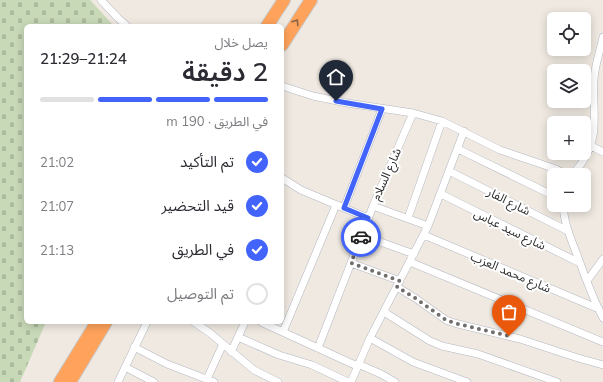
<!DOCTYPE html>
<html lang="ar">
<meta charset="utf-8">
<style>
:root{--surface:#fff;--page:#f7f7f7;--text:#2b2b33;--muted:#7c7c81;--line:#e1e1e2;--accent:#4264fb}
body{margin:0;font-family:Mulish,"Noto Sans Arabic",sans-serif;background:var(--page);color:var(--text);direction:rtl;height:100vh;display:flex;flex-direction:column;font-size:15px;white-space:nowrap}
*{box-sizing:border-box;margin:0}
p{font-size:13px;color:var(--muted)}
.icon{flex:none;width:22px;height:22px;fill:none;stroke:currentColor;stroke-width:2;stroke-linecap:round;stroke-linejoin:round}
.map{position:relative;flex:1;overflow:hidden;direction:ltr}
.details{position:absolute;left:24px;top:24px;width:260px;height:300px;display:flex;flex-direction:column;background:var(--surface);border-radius:6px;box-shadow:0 2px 10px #0003;direction:rtl}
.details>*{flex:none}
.fabs{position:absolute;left:547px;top:12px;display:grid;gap:8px}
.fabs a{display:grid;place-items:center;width:44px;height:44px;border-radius:6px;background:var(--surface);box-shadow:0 2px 10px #0003;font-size:20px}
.pin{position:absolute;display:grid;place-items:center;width:34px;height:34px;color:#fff;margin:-41px -17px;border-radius:50% 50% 50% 0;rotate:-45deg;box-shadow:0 0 4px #0007}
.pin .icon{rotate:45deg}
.courier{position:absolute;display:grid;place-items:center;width:40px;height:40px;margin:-20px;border:3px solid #4264fb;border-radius:50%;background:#fff;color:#222;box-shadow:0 1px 5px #0007}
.headline em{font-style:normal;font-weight:600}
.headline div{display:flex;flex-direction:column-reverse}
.headline{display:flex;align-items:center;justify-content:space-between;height:68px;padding:0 16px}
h1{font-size:26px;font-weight:600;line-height:30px}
.bar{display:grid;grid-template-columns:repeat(4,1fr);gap:6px 4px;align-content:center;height:48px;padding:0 16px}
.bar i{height:5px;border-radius:3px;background:var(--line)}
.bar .current{background:var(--accent)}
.bar p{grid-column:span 4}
ol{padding:0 16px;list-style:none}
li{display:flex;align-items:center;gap:12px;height:44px}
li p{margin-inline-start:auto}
li .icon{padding:4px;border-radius:50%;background:var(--accent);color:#fff;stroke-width:4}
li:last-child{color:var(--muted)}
li i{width:22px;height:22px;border:2px solid var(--line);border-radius:50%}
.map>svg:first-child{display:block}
.cemetery{fill:url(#cemetery-stones)}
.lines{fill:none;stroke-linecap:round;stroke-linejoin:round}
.street-casing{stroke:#b4b7c1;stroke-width:8}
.highway-casing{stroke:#c9c9c9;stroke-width:14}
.street{stroke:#fff;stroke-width:7}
.highway{stroke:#ffa35c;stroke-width:12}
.oneway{stroke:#8c6343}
.done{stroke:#726f6d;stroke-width:4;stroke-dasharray:0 7.2}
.route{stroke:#4264fb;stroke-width:5}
.labels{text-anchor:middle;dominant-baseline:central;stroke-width:4;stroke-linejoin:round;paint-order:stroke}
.street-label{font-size:12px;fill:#2e2e2e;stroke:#fff}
</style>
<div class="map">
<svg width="603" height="382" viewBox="0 0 603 382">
<defs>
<pattern id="cemetery-stones" width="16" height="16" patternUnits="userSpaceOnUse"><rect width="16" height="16" fill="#c8d9b8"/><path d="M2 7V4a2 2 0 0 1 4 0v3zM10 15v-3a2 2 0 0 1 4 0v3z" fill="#acbb9e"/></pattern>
</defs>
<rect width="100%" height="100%" fill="#efe9e1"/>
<path class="cemetery" d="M0 0H90L114 26H26V322H46L20 382H0Z"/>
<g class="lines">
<defs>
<path id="street" d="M101 0 118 18 127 26
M282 86 313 96 347 103 413 113 442 121 500 150 556 169 561 172 564 175
M591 146 603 152
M458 149 554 196
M449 171 568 231
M570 175C575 173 577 169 581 164 601 136 592 111 594 79 595 65 600 51 603 37
M282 178 301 190 368 218
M441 194 580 263
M563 205C564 222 570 237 576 252 584 274 592 297 603 318
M373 206 428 226
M344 208 382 109
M408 218 442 121
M361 235 414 254
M424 235 599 309
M410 262 603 342
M351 263 400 281
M587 281 603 259
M397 287 415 298 446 320 454 323 520 339 578 358 603 365
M384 312 430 341 442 346 478 354 557 382
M194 322 210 333 254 370 278 382
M261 322 357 366
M283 332 336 205
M238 337 279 355 312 365 348 382
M370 338 413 362 467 382
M134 347 167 364 214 382
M318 348 373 206 413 113
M231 352 245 322
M358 364 381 374 395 382
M125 367 154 382
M207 379 223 344
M118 382 147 322
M351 382 370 338 428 226 464 131"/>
<path id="highway" d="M267 26 284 0
M282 45 311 0
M60 382 97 322
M70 382 106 322"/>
</defs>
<use href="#street" class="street-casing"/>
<use href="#highway" class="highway-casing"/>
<use href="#street" class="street"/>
<use href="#highway" class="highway"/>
</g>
<defs><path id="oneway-chevron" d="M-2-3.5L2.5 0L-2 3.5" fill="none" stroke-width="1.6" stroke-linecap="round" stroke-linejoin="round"/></defs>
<use class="oneway" href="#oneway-chevron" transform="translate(296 22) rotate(-57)"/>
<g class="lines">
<path class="done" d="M361 237 351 263 400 281 397 287 415 298 446 320 454 323 509 336"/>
<path class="route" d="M336 101 382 109 344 208 368 218 361 237"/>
</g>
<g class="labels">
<g class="street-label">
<text transform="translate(386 174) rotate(-66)">شارع السلام</text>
<text transform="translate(509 201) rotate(27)">شارع الفار</text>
<text transform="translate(510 229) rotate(26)">شارع سيد عباس</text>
<text transform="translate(511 272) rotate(23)">شارع محمد العزب</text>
</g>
</g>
</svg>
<div class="fabs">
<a><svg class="icon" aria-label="locate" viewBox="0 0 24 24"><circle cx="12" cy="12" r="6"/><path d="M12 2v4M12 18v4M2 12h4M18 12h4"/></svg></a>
<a><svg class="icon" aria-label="layers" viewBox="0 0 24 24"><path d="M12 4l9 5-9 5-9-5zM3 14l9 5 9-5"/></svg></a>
<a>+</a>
<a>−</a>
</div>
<div class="pin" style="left:509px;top:336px;background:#ea580c"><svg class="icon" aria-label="bag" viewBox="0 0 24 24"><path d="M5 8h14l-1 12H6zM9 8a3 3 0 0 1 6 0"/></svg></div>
<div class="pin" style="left:336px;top:101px;background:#1f2937"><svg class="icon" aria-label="home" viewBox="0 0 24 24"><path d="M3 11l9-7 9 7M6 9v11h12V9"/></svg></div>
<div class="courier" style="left:361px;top:237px"><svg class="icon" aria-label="car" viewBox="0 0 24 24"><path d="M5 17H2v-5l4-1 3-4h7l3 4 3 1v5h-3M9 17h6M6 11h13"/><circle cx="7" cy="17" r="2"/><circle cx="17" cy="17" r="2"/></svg></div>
<section class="details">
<div class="headline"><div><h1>2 دقيقة</h1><p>يصل خلال</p></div><em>21:24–21:29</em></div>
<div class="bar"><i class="current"></i><i class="current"></i><i class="current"></i><i></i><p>في الطريق · 190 m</p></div>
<ol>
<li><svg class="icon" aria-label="check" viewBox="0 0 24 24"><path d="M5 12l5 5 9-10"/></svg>تم التأكيد<p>21:02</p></li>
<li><svg class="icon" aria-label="check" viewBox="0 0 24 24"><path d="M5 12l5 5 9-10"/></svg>قيد التحضير<p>21:07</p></li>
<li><svg class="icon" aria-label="check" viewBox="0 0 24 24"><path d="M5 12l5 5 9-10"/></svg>في الطريق<p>21:13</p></li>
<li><i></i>تم التوصيل</li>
</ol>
</section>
</div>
